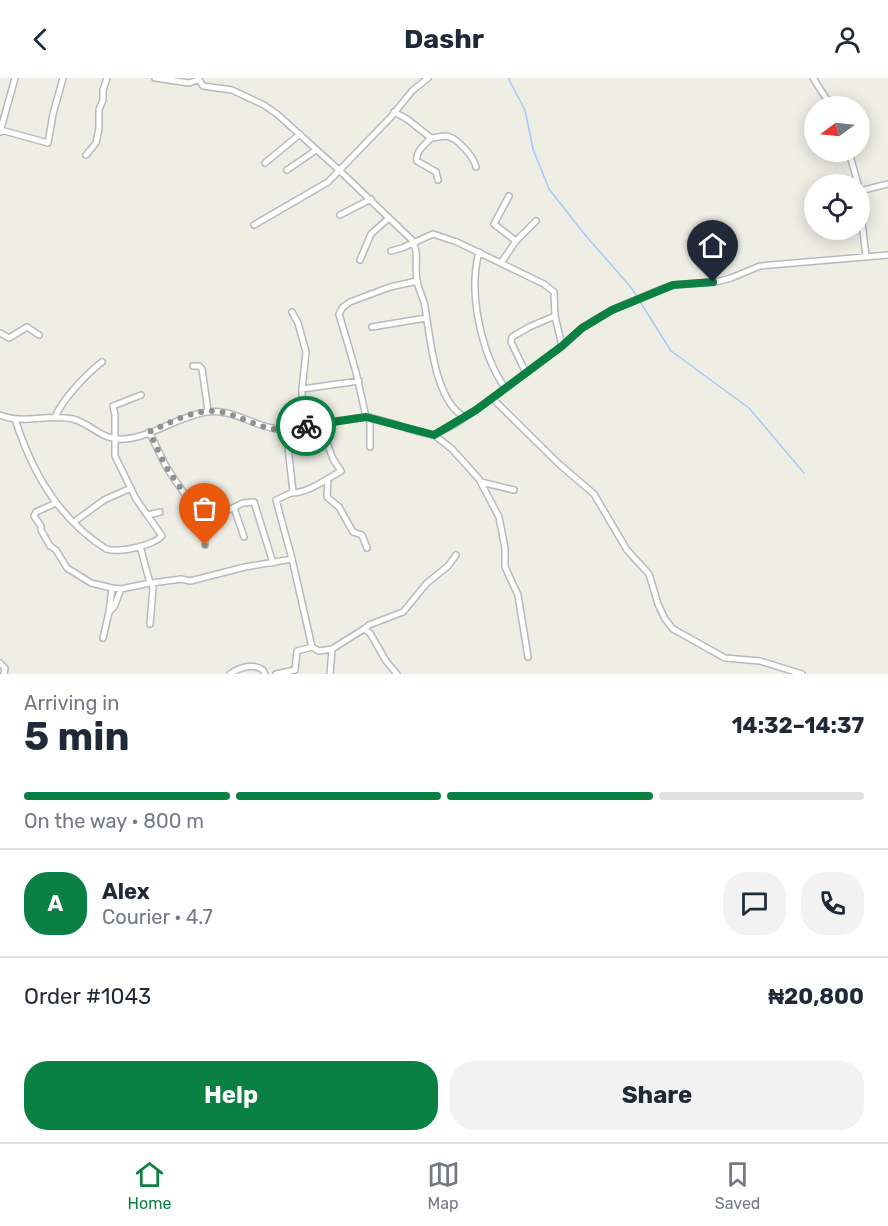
<!DOCTYPE html>
<meta charset="utf-8">
<style>
:root{--surface:#fff;--page:#f2f2f3;--text:#1f2937;--muted:#747a83;--line:#e0e1e3;--accent:#0b8043}
body{margin:0;font-family:Rubik,sans-serif;background:var(--page);color:var(--text);height:100vh;display:flex;flex-direction:column;font-size:22px;white-space:nowrap}
*{box-sizing:border-box;margin:0}
p{font-size:20px;color:var(--muted)}
.icon{flex:none;width:33px;height:33px;fill:none;stroke:currentColor;stroke-width:2;stroke-linecap:round;stroke-linejoin:round}
.map{position:relative;height:596px;overflow:hidden}
.panel{display:flex;flex-direction:column;background:var(--surface);flex:1}
.panel>*{flex:none}
.needle{width:39px;rotate:255deg}
.controls{position:absolute;left:804px;top:18px;display:grid;gap:12px}
.controls a{display:grid;place-items:center;width:66px;height:66px;border-radius:50%;background:var(--surface);box-shadow:0 3px 15px #0003;font-size:30px}
.pin{position:absolute;display:grid;place-items:center;width:51px;height:51px;color:#fff;margin:-62px -26px;border-radius:50% 50% 50% 0;rotate:-45deg;box-shadow:0 0 6px #0007}
.pin .icon{rotate:45deg}
.courier{position:absolute;display:grid;place-items:center;width:60px;height:60px;margin:-30px;border:4px solid #0b8043;border-radius:50%;background:#fff;color:#222;box-shadow:0 2px 8px #0007}
.summary em{font-style:normal;font-weight:700}
.summary div{display:flex;flex-direction:column-reverse}
.summary{display:flex;align-items:center;justify-content:space-between;height:102px;padding:0 24px}
h1{font-size:39px;font-weight:700;line-height:45px}
.bar{display:grid;grid-template-columns:repeat(4,1fr);gap:9px 6px;align-content:center;height:72px;padding:0 24px}
.bar i{height:8px;border-radius:4px;background:var(--line)}
.bar .selected{background:var(--accent)}
.bar p{grid-column:span 4}
.line{display:flex;align-items:center;gap:15px;padding:0 24px;border-top:2px solid var(--line)}
.line div{flex:1}
.round{display:grid;place-items:center;flex:none;width:63px;height:63px;border-radius:24px;background:var(--page)}
.primary-button{display:flex;gap:12px;margin-top:auto;padding:12px 24px}
.primary-button a{flex:1;height:69px;border-radius:24px;background:var(--accent);color:#fff;font-size:24px;font-weight:700;line-height:69px;text-align:center}
.primary-button a+a{background:var(--page);color:var(--text)}
header{display:flex;justify-content:space-between;align-items:center;height:78px;padding:0 24px;background:var(--surface);font-size:27px;font-weight:700}
.tab-bar{display:flex;justify-content:space-around;align-items:center;height:84px;border-top:2px solid var(--line);background:var(--surface);font-size:16px;color:var(--muted)}
.tab-bar a{display:grid;justify-items:center;gap:3px}
.tab-bar .selected{color:var(--accent)}
.map>svg:first-child{display:block}
.lines{fill:none;stroke-linecap:round;stroke-linejoin:round}
.stream{stroke:#a8c8fb;stroke-width:1.5}
.minor-casing{stroke:#b7b9be;stroke-width:8}
.minor{stroke:#fff;stroke-width:5}
.done{stroke:#909192;stroke-width:6;stroke-dasharray:0 10.8}
.route{stroke:#0b8043;stroke-width:8}
</style>
<header><svg class="icon" aria-label="back" viewBox="0 0 24 24"><path d="M15 5l-7 7 7 7"/></svg>Dashr<svg class="icon" aria-label="person" viewBox="0 0 24 24"><circle cx="12" cy="8" r="4"/><path d="M4 21q1-7 8-7t8 7"/></svg></header>
<div class="map">
<svg width="888" height="596" viewBox="0 0 888 596">
<rect width="100%" height="100%" fill="#eeeee5"/>
<g class="lines">
<path class="stream" d="M508 0 525 32 533 71 549 111 586 158 629 207 637 218
M639 222 671 273 749 330 804 395"/>
<defs>
<path id="minor" d="M155 0 189 5 198 2
M198 0 203 8 232 12 264 27 277 36 339 92 412 162C420 175 414 188 417 202 418 212 424 220 425 229 430 258 435 325 465 339
M813 0 831 28
M394 34 407 41 431 60C436 60 441 58 446 58 457 59 474 79 476 89
M1 52 48 65 53 36 63 0
M0 54 15 0
M431 60C425 67 415 73 417 83L436 94 438 102
M849 74 858 106
M86 77 96 65 99 50V32L103 22V12L107 0
M265 85 300 56
M287 92 316 72
M860 113 888 106
M509 118 494 146 516 163
M860 128 866 178
M340 137 371 121
M254 147 328 104 390 40 412 13 428 0
M391 173 402 170 433 156 457 164 544 206 554 214 555 238 562 268
M479 174C468 215 481 275 505 310
M360 182 371 156 389 140
M501 185 516 163 536 143
M292 234 298 245 306 274 302 311V349
M372 249 426 240
M0 255 9 260 27 249 39 257
M193 288H199L202 291 208 333
M526 295 511 264 512 259 529 249 555 238
M302 311 359 303
M494 319 495 323 559 386 594 416 627 472 649 496 658 526 665 541 673 551 725 580 760 583 802 596
M0 337C24 347 48 335 73 341 92 346 102 363 124 361 153 359 178 338 207 334 233 330 254 349 278 351L366 339C390 342 411 354 434 357L457 345 494 319 562 268 582 250 612 232 659 212 673 207 716 204 731 200 760 188 888 177
M55 339C63 321 86 296 102 284
M366 339 356 294 339 236 343 229 350 224 390 209 417 203
M15 341C32 394 58 440 106 471 119 475 152 468 162 458L136 421 115 378V337L113 328 141 317
M149 354C155 365 160 377 166 388 180 413 206 437 205 467
M434 357 452 371 479 401 499 439 505 470V489L518 517 528 579
M370 369V339
M328 401 327 419 339 429 353 454 362 457 367 470
M481 404 514 412
M292 415C308 415 327 401 341 393L333 381 320 346
M56 425 36 434 34 438 41 448V452L50 468 56 472 67 490 91 505 112 510
M234 430 244 459
M148 437 160 434
M74 444 104 422 131 410
M201 445 243 425 254 424 273 485
M140 468 150 505H152L153 510 150 546
M152 505 181 501 190 503 245 489 292 481
M109 534 114 529 121 511
M364 551 369 547 403 534 427 505 448 488 456 477
M103 560 109 534 112 510 121 511 150 505
M312 569 319 573 332 571 330 596
M332 571 364 551 370 555 386 583 397 596
M0 585 5 590 4 596
M230 596C240 589 253 585 263 592L265 596
M276 596 295 592 297 573 312 569 292 481 276 422 293 414 286 351"/>
</defs>
<use href="#minor" class="minor-casing"/>
<use href="#minor" class="minor"/>
</g>
<g class="lines">
<path class="done" d="M205 467C206 438 183 415 168 392 161 380 156 367 149 354 167 346 191 333 211 333 235 334 247 345 269 350 281 353 294 350 306 348"/>
<path class="route" d="M306 348 366 339 434 357 476 332 562 268 582 250 612 232 673 207 713 204"/>
</g>
</svg>
<div class="controls">
<a><svg class="needle" viewBox="-14 -14 28 28"><path d="M0-13l5 13h-10z" fill="#e53935"/><path d="M0 13l5-13h-10z" fill="#747a83"/></svg></a>
<a><svg class="icon" aria-label="locate" viewBox="0 0 24 24"><circle cx="12" cy="12" r="6"/><path d="M12 2v4M12 18v4M2 12h4M18 12h4"/></svg></a>
</div>
<div class="pin" style="left:205px;top:467px;background:#ea580c"><svg class="icon" aria-label="bag" viewBox="0 0 24 24"><path d="M5 8h14l-1 12H6zM9 8a3 3 0 0 1 6 0"/></svg></div>
<div class="pin" style="left:713px;top:204px;background:#1f2937"><svg class="icon" aria-label="home" viewBox="0 0 24 24"><path d="M3 11l9-7 9 7M6 9v11h12V9"/></svg></div>
<div class="courier" style="left:306px;top:348px"><svg class="icon" aria-label="bike" viewBox="0 0 24 24"><circle cx="6" cy="16" r="4"/><circle cx="18" cy="16" r="4"/><path d="M6 16l4-8h5l3 8M10 8l3 8H6M13 5h3"/></svg></div>
</div>
<section class="panel">
<div class="summary"><div><h1>5 min</h1><p>Arriving in</p></div><em>14:32–14:37</em></div>
<div class="bar"><i class="selected"></i><i class="selected"></i><i class="selected"></i><i></i><p>On the way · 800 m</p></div>
<div class="line" style="height:108px"><b class="round" style="background:var(--accent);color:#fff">A</b><div><b>Alex</b><p>Courier · 4.7</p></div><a class="round"><svg class="icon" aria-label="chat" viewBox="0 0 24 24"><path d="M4 5h16v11H9l-5 4z"/></svg></a><a class="round"><svg class="icon" aria-label="phone" viewBox="0 0 24 24"><path d="M5 4h4l2 5-3 2q2 4 5 5l2-3 5 2v4C11 20 4 13 5 4z"/></svg></a></div>
<div class="line" style="height:78px"><div>Order #1043</div><b>₦20,800</b></div>
<div class="primary-button"><a>Help</a><a>Share</a></div>
</section>
<nav class="tab-bar">
<a class="selected"><svg class="icon" aria-label="home" viewBox="0 0 24 24"><path d="M3 11l9-7 9 7M6 9v11h12V9"/></svg>Home</a>
<a><svg class="icon" aria-label="map" viewBox="0 0 24 24"><path d="M3 6l6-2 6 2 6-2v14l-6 2-6-2-6 2zM9 4v14M15 6v14"/></svg>Map</a>
<a><svg class="icon" aria-label="saved" viewBox="0 0 24 24"><path d="M7 4h10v16l-5-4-5 4z"/></svg>Saved</a>
</nav>
